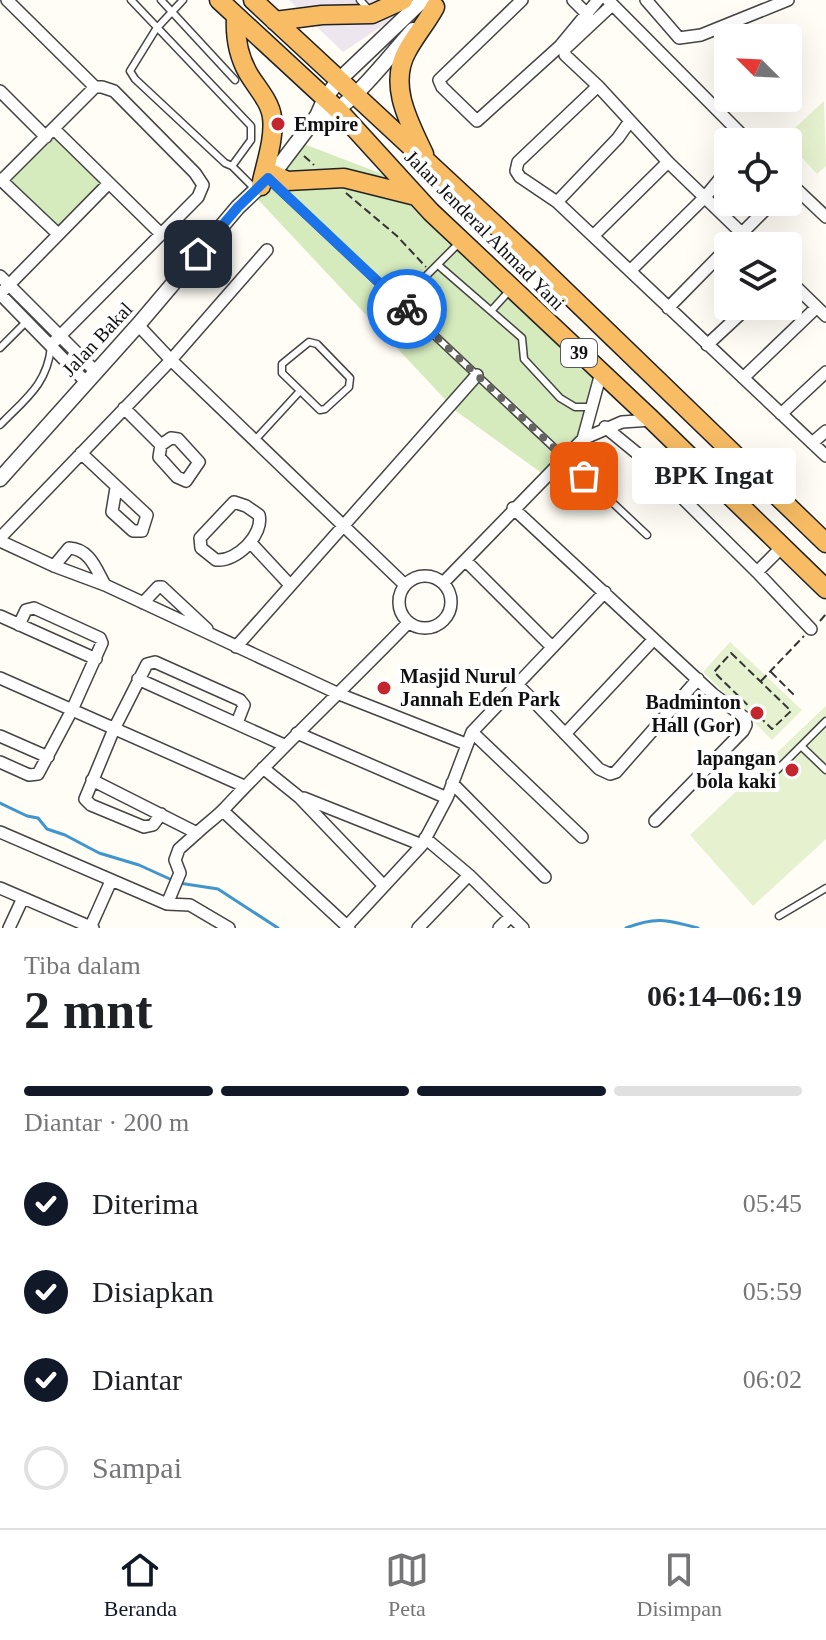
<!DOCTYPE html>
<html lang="id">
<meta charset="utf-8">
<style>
:root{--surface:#fff;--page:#f2f2f2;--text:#202124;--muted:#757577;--line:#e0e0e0;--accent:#111827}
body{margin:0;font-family:Georgia,serif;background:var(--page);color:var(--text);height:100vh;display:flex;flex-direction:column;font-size:30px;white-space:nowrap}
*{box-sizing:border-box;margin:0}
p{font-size:26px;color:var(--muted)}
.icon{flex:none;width:44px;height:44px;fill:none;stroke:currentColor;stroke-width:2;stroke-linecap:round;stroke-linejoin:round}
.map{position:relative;height:928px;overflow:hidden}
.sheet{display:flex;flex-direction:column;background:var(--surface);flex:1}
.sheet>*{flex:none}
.needle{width:52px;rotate:294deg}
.controls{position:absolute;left:714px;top:24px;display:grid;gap:16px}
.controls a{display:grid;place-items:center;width:88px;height:88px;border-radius:8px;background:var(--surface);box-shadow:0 8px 32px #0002;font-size:40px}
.pin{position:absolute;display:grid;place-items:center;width:68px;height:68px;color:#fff;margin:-34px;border-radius:16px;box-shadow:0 4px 12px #0006}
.courier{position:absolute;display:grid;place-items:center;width:80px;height:80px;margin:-40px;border:6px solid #1a73e8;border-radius:50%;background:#fff;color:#222;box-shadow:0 2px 10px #0007}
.bubble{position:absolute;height:56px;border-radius:8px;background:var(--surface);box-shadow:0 8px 32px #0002;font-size:26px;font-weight:700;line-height:56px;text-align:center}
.headline em{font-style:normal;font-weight:700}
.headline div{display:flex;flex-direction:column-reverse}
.headline{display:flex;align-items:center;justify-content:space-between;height:136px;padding:0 24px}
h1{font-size:52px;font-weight:700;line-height:60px}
.bar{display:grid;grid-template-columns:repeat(4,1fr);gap:12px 8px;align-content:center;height:96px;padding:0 24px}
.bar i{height:10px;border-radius:6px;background:var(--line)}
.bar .on{background:var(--accent)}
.bar p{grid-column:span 4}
ol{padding:0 24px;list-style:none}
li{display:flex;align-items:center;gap:24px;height:88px}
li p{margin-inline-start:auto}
li .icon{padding:8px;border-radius:50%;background:var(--accent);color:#fff;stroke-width:4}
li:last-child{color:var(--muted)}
li i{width:44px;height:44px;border:4px solid var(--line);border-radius:50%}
.tabs{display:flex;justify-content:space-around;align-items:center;height:112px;border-top:2px solid var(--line);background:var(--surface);font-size:22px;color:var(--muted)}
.tabs a{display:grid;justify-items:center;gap:4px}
.tabs .on{color:var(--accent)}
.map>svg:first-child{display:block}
.industrial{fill:#eee6ef}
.green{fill:#d5ebbd}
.pitch{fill:#e6f2cf}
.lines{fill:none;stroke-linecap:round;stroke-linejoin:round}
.stream{stroke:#3f96cf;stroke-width:3}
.service-casing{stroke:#444;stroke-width:9}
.minor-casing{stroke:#444;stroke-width:14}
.tertiary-casing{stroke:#444;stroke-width:17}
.trunk-casing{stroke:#222;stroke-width:21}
.path{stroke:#333;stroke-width:2;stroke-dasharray:8 4;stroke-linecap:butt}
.service{stroke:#fff;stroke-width:6}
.minor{stroke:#fff;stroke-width:11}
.tertiary{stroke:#fff;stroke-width:14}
.trunk{stroke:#f7bc64;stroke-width:18}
.done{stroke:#646461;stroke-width:8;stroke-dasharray:0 14.4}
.route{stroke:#1a73e8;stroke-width:10}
.poi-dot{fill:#c4262e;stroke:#fff;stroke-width:3}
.labels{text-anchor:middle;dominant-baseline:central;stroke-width:8;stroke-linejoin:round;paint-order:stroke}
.shield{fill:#fff;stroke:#585858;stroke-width:2}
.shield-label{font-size:18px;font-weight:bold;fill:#111}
.poi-label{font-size:20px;font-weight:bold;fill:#111;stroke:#fff;text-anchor:start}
.street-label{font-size:20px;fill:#111;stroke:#fff}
</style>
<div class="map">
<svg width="826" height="928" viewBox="0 0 826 928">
<rect width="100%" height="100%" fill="#fffdf5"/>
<path class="industrial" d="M289 0H421L343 52Z"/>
<path class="green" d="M54 136 103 185 59 230 10 181Z
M296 141 424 190 602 371 585 438 547 477 456 411 250 191Z"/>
<path class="pitch" d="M824 101 826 166 817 174 784 138Z
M730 642 802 710 772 740 703 672Z
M826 706V839L753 906 690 835Z"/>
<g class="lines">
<path class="stream" d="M0 803 27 816 38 818 47 829 65 835 99 853 139 865 172 880
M179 883 218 889 278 928
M626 928C656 916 668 920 698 928"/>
<defs>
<path id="service" d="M131 0 251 126V140L232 166 256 190
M161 0 235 80
M183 0 156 29 130 71 135 79 225 163 232 166
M360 0 370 11
M270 181 647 535
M438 265 522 338 524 359 560 398 575 407H592
M415 287 459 243
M491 311 510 290
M309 342 317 344 350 378 349 387 325 409 320 410 282 373V364Z
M0 348 27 321
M0 425C25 399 47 385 51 347
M255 440 300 391
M801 746 826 770
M777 770 826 721
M779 916 826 888"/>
<path id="minor" d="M7 0 95 87
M522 0 439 80 442 87 477 121 560 46 598 0
M573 0 588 15
M608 0 749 142
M646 0 679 38 701 35 788 0
M612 5 565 49V55L598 86 668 162 755 246
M598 86 518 162 516 171 520 177 557 202 826 456
M0 91 46 137
M54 129 160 233
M0 179 58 234
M1 181 95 87H102L114 91 195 173 203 185 198 197 51 345
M788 181 826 217
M557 202 618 138 630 121
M593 236 668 162
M729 246 773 202
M630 271 705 197 728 169
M0 276 95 371
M788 279 826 316
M0 294 109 183
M0 294 85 381
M668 308 728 247
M138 325 171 360 405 585
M707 345 749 306
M743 378 817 307
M124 408 161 445
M781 414 826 372
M605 427 638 454 757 572
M171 438 178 439 199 462 186 481 177 477 159 457 161 445Z
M583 439 601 373
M812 443 826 431
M81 453 147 515 142 531H133L112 512 116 488
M234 502 246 506 259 515C264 534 237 562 216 560L201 548 200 538Z
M513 508 713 694 745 718 746 725 743 731 655 821
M0 538 171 360 267 250
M0 541 54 566 105 585 339 694 466 744
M250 542 290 585
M782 547 757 572 811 629
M466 561 552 647
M54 566 69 548C90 549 96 569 105 585
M399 602a26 26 0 1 1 52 0a26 26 0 1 1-52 0Z
M443 583 583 439 622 422 652 420
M143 603 158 587H162L207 629
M0 616 96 659
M236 647 477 375
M0 678 244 786
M138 679 284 745
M517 684 599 769 610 774 616 772 698 679
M472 732 605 592
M297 733 447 798
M565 734 654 639
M0 736 48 757
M0 762 29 775 38 774 72 710 102 643 100 638 34 608 26 610 19 625
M263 768 299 797 384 886
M92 780 197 833C206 824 217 817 225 808 285 744 348 685 408 623
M452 783 545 877
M304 798 422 845
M223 811 349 928
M161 814 153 825 144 827 91 805 85 799 114 729 147 664 155 662 240 700 244 705 237 723
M0 832 167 904 190 905 229 928
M425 838 469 875 523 928
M0 888 93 928
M167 904 180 873 175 860 179 849 197 833
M347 926 422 845 447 798 472 732 582 837
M9 928 23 898
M90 928 111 881
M418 928 469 875
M499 928 511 916"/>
<path id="tertiary" d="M329 113C351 107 395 49 413 30
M0 479 138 325 238 207 273 174 317 116 325 98 339 80 423 0"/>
<path id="trunk" d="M219 0 338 110 431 212 652 420 826 589
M253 0 533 260 826 543
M236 18C235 38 238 55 248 73 256 87 270 101 272 117 275 139 265 165 261 186
M275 21 322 15 372 14 403 0
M424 154C409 122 388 85 407 51 415 36 427 22 435 7
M273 174 287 181 344 178 416 196"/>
</defs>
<use href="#service" class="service-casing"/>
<use href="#minor" class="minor-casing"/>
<use href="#tertiary" class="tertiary-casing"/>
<use href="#trunk" class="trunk-casing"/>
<path class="path" d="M304 156 314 165
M346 193 397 236 426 267
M820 621 826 614
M731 653 791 711 772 729 714 672Z
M771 672 795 696
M761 681 804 636"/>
<use href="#service" class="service"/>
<use href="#minor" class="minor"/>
<use href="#tertiary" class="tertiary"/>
<use href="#trunk" class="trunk"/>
</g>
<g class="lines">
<path class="done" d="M407 309 584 476"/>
<path class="route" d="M198 254 238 207 268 178 407 309"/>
</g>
<g class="poi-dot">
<circle cx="278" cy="124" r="8"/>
<circle cx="384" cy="688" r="8"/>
<circle cx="757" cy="713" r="8"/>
<circle cx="792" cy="770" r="8"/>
</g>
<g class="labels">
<rect class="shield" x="561" y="339" width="36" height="28" rx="6"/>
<g class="shield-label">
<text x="579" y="353">39</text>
</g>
<g class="poi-label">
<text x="294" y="124">Empire</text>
<text x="400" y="676">Masjid Nurul<tspan x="400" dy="23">Jannah Eden Park</tspan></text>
<text x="741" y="702" text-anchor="end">Badminton<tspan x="741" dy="23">Hall (Gor)</tspan></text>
<text x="776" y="758" text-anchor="end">lapangan<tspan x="776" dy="23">bola kaki</tspan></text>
</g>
<g class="street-label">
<text transform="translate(485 230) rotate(45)">Jalan Jenderal Ahmad Yani</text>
<text transform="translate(97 339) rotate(-47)">Jalan Bakal</text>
</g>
</g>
</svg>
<div class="controls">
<a><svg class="needle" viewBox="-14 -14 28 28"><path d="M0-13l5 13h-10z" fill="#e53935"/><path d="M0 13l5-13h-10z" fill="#757577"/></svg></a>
<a><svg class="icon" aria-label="locate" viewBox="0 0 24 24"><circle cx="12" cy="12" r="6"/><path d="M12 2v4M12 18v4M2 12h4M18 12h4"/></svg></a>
<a><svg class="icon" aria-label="layers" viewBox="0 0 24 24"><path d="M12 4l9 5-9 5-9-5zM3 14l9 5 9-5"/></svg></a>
</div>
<div class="pin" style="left:584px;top:476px;background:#ea580c"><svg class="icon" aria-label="bag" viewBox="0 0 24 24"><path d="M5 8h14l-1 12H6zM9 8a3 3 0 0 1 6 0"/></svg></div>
<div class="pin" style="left:198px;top:254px;background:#1f2937"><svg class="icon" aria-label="home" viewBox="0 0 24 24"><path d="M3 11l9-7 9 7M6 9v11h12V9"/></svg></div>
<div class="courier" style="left:407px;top:309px"><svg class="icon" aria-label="bike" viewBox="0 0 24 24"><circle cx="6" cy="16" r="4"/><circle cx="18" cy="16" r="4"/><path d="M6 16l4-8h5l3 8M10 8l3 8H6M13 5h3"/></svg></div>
<div class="bubble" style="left:632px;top:448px;width:164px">BPK Ingat</div>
</div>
<section class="sheet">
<div class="headline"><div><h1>2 mnt</h1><p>Tiba dalam</p></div><em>06:14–06:19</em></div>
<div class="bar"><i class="on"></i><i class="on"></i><i class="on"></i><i></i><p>Diantar · 200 m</p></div>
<ol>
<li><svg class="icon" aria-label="check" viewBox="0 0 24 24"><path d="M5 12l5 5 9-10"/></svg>Diterima<p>05:45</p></li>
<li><svg class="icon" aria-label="check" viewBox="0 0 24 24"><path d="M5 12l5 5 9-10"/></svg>Disiapkan<p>05:59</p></li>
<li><svg class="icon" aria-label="check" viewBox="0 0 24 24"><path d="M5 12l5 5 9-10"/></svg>Diantar<p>06:02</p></li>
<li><i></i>Sampai</li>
</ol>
</section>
<nav class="tabs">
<a class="on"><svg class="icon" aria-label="home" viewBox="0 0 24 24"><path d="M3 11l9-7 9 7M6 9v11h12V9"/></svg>Beranda</a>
<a><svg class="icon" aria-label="map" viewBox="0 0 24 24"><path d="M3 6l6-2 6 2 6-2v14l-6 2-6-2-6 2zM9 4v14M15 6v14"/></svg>Peta</a>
<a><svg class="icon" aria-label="saved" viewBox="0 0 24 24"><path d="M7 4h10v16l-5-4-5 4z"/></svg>Disimpan</a>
</nav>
